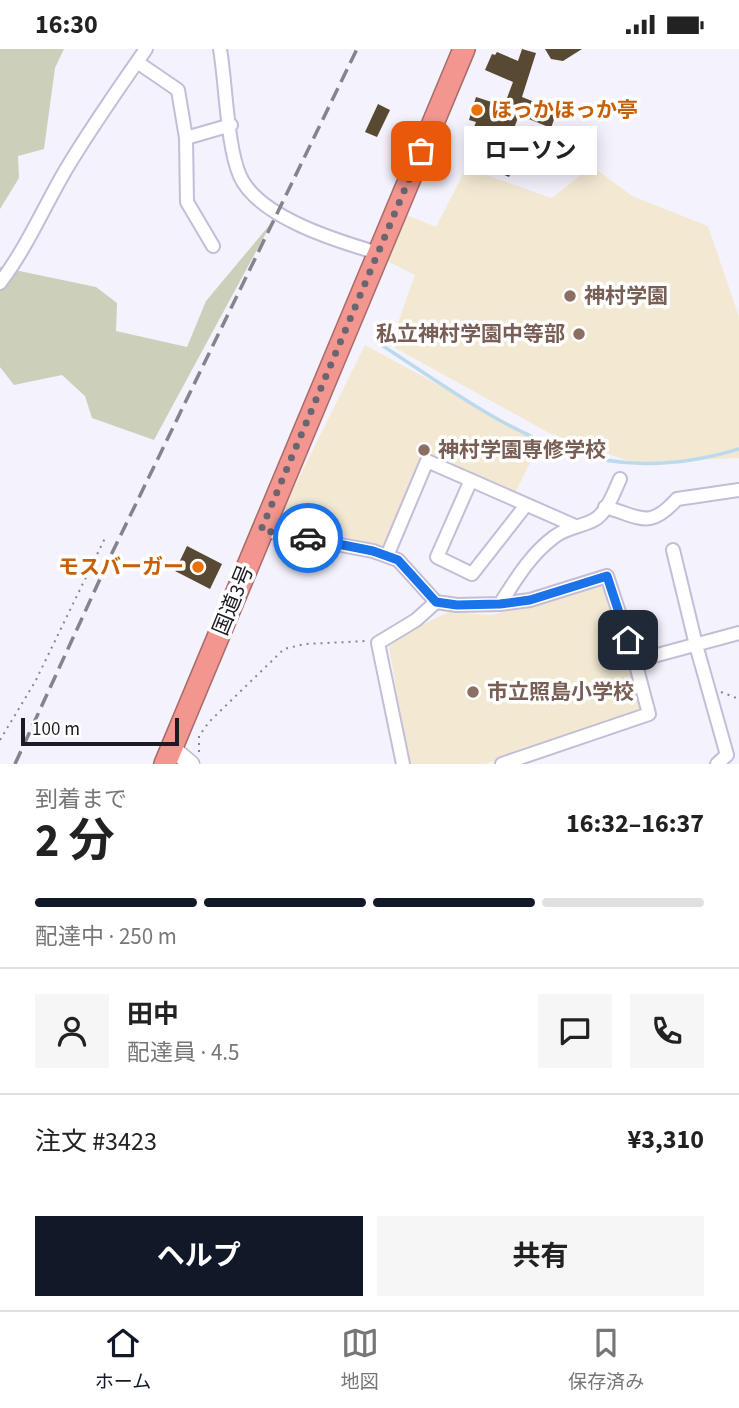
<!DOCTYPE html>
<html lang="ja">
<meta charset="utf-8">
<style>
:root{--surface:#fff;--page:#f6f6f6;--text:#222;--muted:#767676;--line:#e0e0e0;--accent:#111827}
body{margin:0;font-family:"Source Sans 3","Noto Sans JP",sans-serif;background:var(--page);color:var(--text);height:100vh;display:flex;flex-direction:column;font-size:26px;white-space:nowrap}
*{box-sizing:border-box;margin:0}
p{font-size:23px;color:var(--muted)}
.icon{flex:none;width:38px;height:38px;fill:none;stroke:currentColor;stroke-width:2;stroke-linecap:round;stroke-linejoin:round}
.map{position:relative;height:715px;overflow:hidden}
.sheet{display:flex;flex-direction:column;background:var(--surface);flex:1}
.sheet>*{flex:none}
.scale{position:absolute;left:21px;bottom:18px;width:158px;box-sizing:border-box;padding-left:7px;border:4px solid #1c1a24;border-top:0;font-size:19px;line-height:24px;white-space:nowrap;color:#1c1a24;-webkit-text-stroke:5px #fff;paint-order:stroke}
.pin{position:absolute;display:grid;place-items:center;width:60px;height:60px;color:#fff;margin:-30px;border-radius:14px;box-shadow:0 4px 10px #0006}
.courier{position:absolute;display:grid;place-items:center;width:70px;height:70px;margin:-35px;border:5px solid #1a73e8;border-radius:50%;background:#fff;color:#222;box-shadow:0 2px 9px #0007}
.bubble{position:absolute;height:49px;border-radius:0px;background:var(--surface);box-shadow:0 4px 18px #0003;font-size:23px;font-weight:700;line-height:49px;text-align:center}
.headline em{font-style:normal;font-weight:700}
.headline div{display:flex;flex-direction:column-reverse}
.headline{display:flex;align-items:center;justify-content:space-between;height:119px;padding:0 35px}
h1{font-size:46px;font-weight:700;line-height:52px}
.bar{display:grid;grid-template-columns:repeat(4,1fr);gap:10px 7px;align-content:center;height:84px;padding:0 35px}
.bar i{height:9px;border-radius:5px;background:var(--line)}
.bar .on{background:var(--accent)}
.bar p{grid-column:span 4}
.line{display:flex;align-items:center;gap:18px;padding:0 35px;border-top:2px solid var(--line)}
.line div{flex:1}
.round{display:grid;place-items:center;flex:none;width:74px;height:74px;border-radius:0px;background:var(--page)}
.cta{display:flex;gap:14px;margin-top:auto;padding:14px 35px}
.cta a{flex:1;height:80px;border-radius:0px;background:var(--accent);color:#fff;font-size:28px;font-weight:700;line-height:80px;text-align:center}
.cta a+a{background:var(--page);color:var(--text)}
.status{display:flex;justify-content:space-between;align-items:center;height:49px;padding:0 35px;background:var(--surface);direction:ltr}
.status svg{height:19px;fill:currentColor}
.tab-bar{display:flex;justify-content:space-around;align-items:center;height:98px;border-top:2px solid var(--line);background:var(--surface);font-size:19px;color:var(--muted)}
.tab-bar a{display:grid;justify-items:center;gap:4px}
.tab-bar .on{color:var(--accent)}
.map>svg:first-child{display:block}
.education{fill:#f3e9d3}
.green{fill:#cccfb9}
.lines{fill:none;stroke-linecap:round;stroke-linejoin:round}
.stream{stroke:#bcdaed;stroke-width:3.5}
.building{fill:#584932}
.street-casing{stroke:#c3bdd8;stroke-width:16}
.secondary-casing{stroke:#c3bdd8;stroke-width:19}
.highway-casing{stroke:#a86b6a;stroke-width:24}
.path{stroke:#888690;stroke-width:2;stroke-dasharray:2 5;stroke-linecap:butt}
.street{stroke:#fff;stroke-width:12}
.secondary{stroke:#fff;stroke-width:16}
.highway{stroke:#f3968f;stroke-width:21}
.rail{stroke:#85838e;stroke-width:3.5;stroke-dasharray:14 7;stroke-linecap:butt}
.done{stroke:#686670;stroke-width:7;stroke-dasharray:0 12.6}
.route{stroke:#1a73e8;stroke-width:9}
.food-dot{fill:#e8710a;stroke:#fff;stroke-width:2.5}
.education-dot{fill:#8d6e63;stroke:#fff;stroke-width:2.5}
.labels{text-anchor:middle;dominant-baseline:central;stroke-width:7;stroke-linejoin:round;paint-order:stroke}
.food-label{font-size:21px;font-weight:bold;fill:#c56008;stroke:#fff;text-anchor:start}
.education-label{font-size:21px;font-weight:bold;fill:#785e54;stroke:#fff;text-anchor:start}
.street-label{font-size:21px;fill:#1c1a24;stroke:#fff}
</style>
<div class="status"><b>16:30</b><svg viewBox="0 0 49 12"><path d="M0 12V9h3v3zM5 12V6h3v6zM10 12V3h3v9zM15 12V0h3v12zM26 1h20v11H26zM47 4h2v5h-2z"/></svg></div>
<div class="map">
<svg width="739" height="715" viewBox="0 0 739 715">
<rect width="100%" height="100%" fill="#f4f2fd"/>
<path class="education" d="M592 117 632 147 708 177 739 268V409L634 414 549 384 390 296 415 226 387 212 407 166 436 178 466 119 552 149Z
M365 296 541 392 514 446 436 411 395 505 281 465Z
M605 533 644 665 485 715H409L388 592 449 563 492 566Z"/>
<path class="green" d="M0 0H64L55 19 44 100 18 107 19 129 0 160Z
M272 173 154 391 92 369 85 347 62 326 14 336 0 318V218L96 238 117 254 116 282 187 298 206 252Z"/>
<g class="lines">
<path class="stream" d="M383 297C503 375 587 446 739 400"/>
</g>
<path class="building" d="M522 0 536 4 522 48 557 62 551 79 519 66 513 82 530 90 526 101 521 99 509 128 491 120 497 105 468 93 476 73 469 71 476 48 504 57 513 33 485 21 492 5 495 6 497 3 518 12Z
M545 0H582L563 12 551 10Z
M378 55 390 61 377 88 365 83Z
M187 497 222 515 210 540 175 522Z"/>
<g class="lines">
<defs>
<path id="street" d="M220 0C226 35 227 98 240 127 258 168 337 192 378 204
M137 13 178 41 186 89 187 153 213 197
M186 89 231 76
M0 234C27 198 43 160 65 122 90 80 118 40 146 0
M471 431 437 508 472 525 526 456
M605 458C641 468 649 481 677 450L739 441
M261 481 373 502 398 511 436 553 457 556 500 555 530 551 607 527 635 612 649 665 502 715
M673 501 696 596 727 706 717 715
M387 507 427 412 573 476
M500 555C516 530 530 506 554 488 567 478 581 478 594 471 607 464 614 443 620 430
M635 612 739 584
M403 715 378 594 416 571 436 553"/>
<path id="secondary" d="M172 699 191 715"/>
<path id="highway" d="M165 715 464 0"/>
</defs>
<use href="#street" class="street-casing"/>
<use href="#secondary" class="secondary-casing"/>
<use href="#highway" class="highway-casing"/>
<path class="path" d="M721 643 739 650
M0 691 35 633 106 487
M199 703V687L209 673 284 600 305 595 367 592"/>
<use href="#street" class="street"/>
<use href="#secondary" class="secondary"/>
<use href="#highway" class="highway"/>
<path class="rail" d="M15 715 112 504 357 0"/>
</g>
<g class="lines">
<path class="done" d="M308 489 261 481 421 102"/>
<path class="route" d="M308 489 373 502 398 511 436 553 457 556 500 555 530 551 607 527 628 591"/>
</g>
<g class="food-dot">
<circle cx="477" cy="61" r="7"/>
<circle cx="198" cy="518" r="7"/>
</g>
<g class="education-dot">
<circle cx="570" cy="247" r="7"/>
<circle cx="579" cy="285" r="7"/>
<circle cx="424" cy="401" r="7"/>
<circle cx="473" cy="643" r="7"/>
</g>
<g class="labels">
<g class="food-label">
<text x="491" y="61">ほっかほっか亭</text>
<text x="184" y="518" text-anchor="end">モスバーガー</text>
</g>
<g class="education-label">
<text x="584" y="247">神村学園</text>
<text x="565" y="285" text-anchor="end">私立神村学園中等部</text>
<text x="438" y="401">神村学園専修学校</text>
<text x="487" y="643">市立照島小学校</text>
</g>
<g class="street-label">
<text transform="translate(233 551) rotate(-68)">国道3号</text>
</g>
</g>
</svg>
<div class="scale">100 m</div>
<div class="pin" style="left:421px;top:102px;background:#ea580c"><svg class="icon" aria-label="bag" viewBox="0 0 24 24"><path d="M5 8h14l-1 12H6zM9 8a3 3 0 0 1 6 0"/></svg></div>
<div class="pin" style="left:628px;top:591px;background:#1f2937"><svg class="icon" aria-label="home" viewBox="0 0 24 24"><path d="M3 11l9-7 9 7M6 9v11h12V9"/></svg></div>
<div class="courier" style="left:308px;top:489px"><svg class="icon" aria-label="car" viewBox="0 0 24 24"><path d="M5 17H2v-5l4-1 3-4h7l3 4 3 1v5h-3M9 17h6M6 11h13"/><circle cx="7" cy="17" r="2"/><circle cx="17" cy="17" r="2"/></svg></div>
<div class="bubble" style="left:464px;top:77px;width:133px">ローソン</div>
</div>
<section class="sheet">
<div class="headline"><div><h1>2 分</h1><p>到着まで</p></div><em>16:32–16:37</em></div>
<div class="bar"><i class="on"></i><i class="on"></i><i class="on"></i><i></i><p>配達中 · 250 m</p></div>
<div class="line" style="height:126px"><a class="round"><svg class="icon" aria-label="person" viewBox="0 0 24 24"><circle cx="12" cy="8" r="4"/><path d="M4 21q1-7 8-7t8 7"/></svg></a><div><b>田中</b><p>配達員 · 4.5</p></div><a class="round"><svg class="icon" aria-label="chat" viewBox="0 0 24 24"><path d="M4 5h16v11H9l-5 4z"/></svg></a><a class="round"><svg class="icon" aria-label="phone" viewBox="0 0 24 24"><path d="M5 4h4l2 5-3 2q2 4 5 5l2-3 5 2v4C11 20 4 13 5 4z"/></svg></a></div>
<div class="line" style="height:91px"><div>注文 #3423</div><b>¥3,310</b></div>
<div class="cta"><a>ヘルプ</a><a>共有</a></div>
</section>
<nav class="tab-bar">
<a class="on"><svg class="icon" aria-label="home" viewBox="0 0 24 24"><path d="M3 11l9-7 9 7M6 9v11h12V9"/></svg>ホーム</a>
<a><svg class="icon" aria-label="map" viewBox="0 0 24 24"><path d="M3 6l6-2 6 2 6-2v14l-6 2-6-2-6 2zM9 4v14M15 6v14"/></svg>地図</a>
<a><svg class="icon" aria-label="saved" viewBox="0 0 24 24"><path d="M7 4h10v16l-5-4-5 4z"/></svg>保存済み</a>
</nav>
